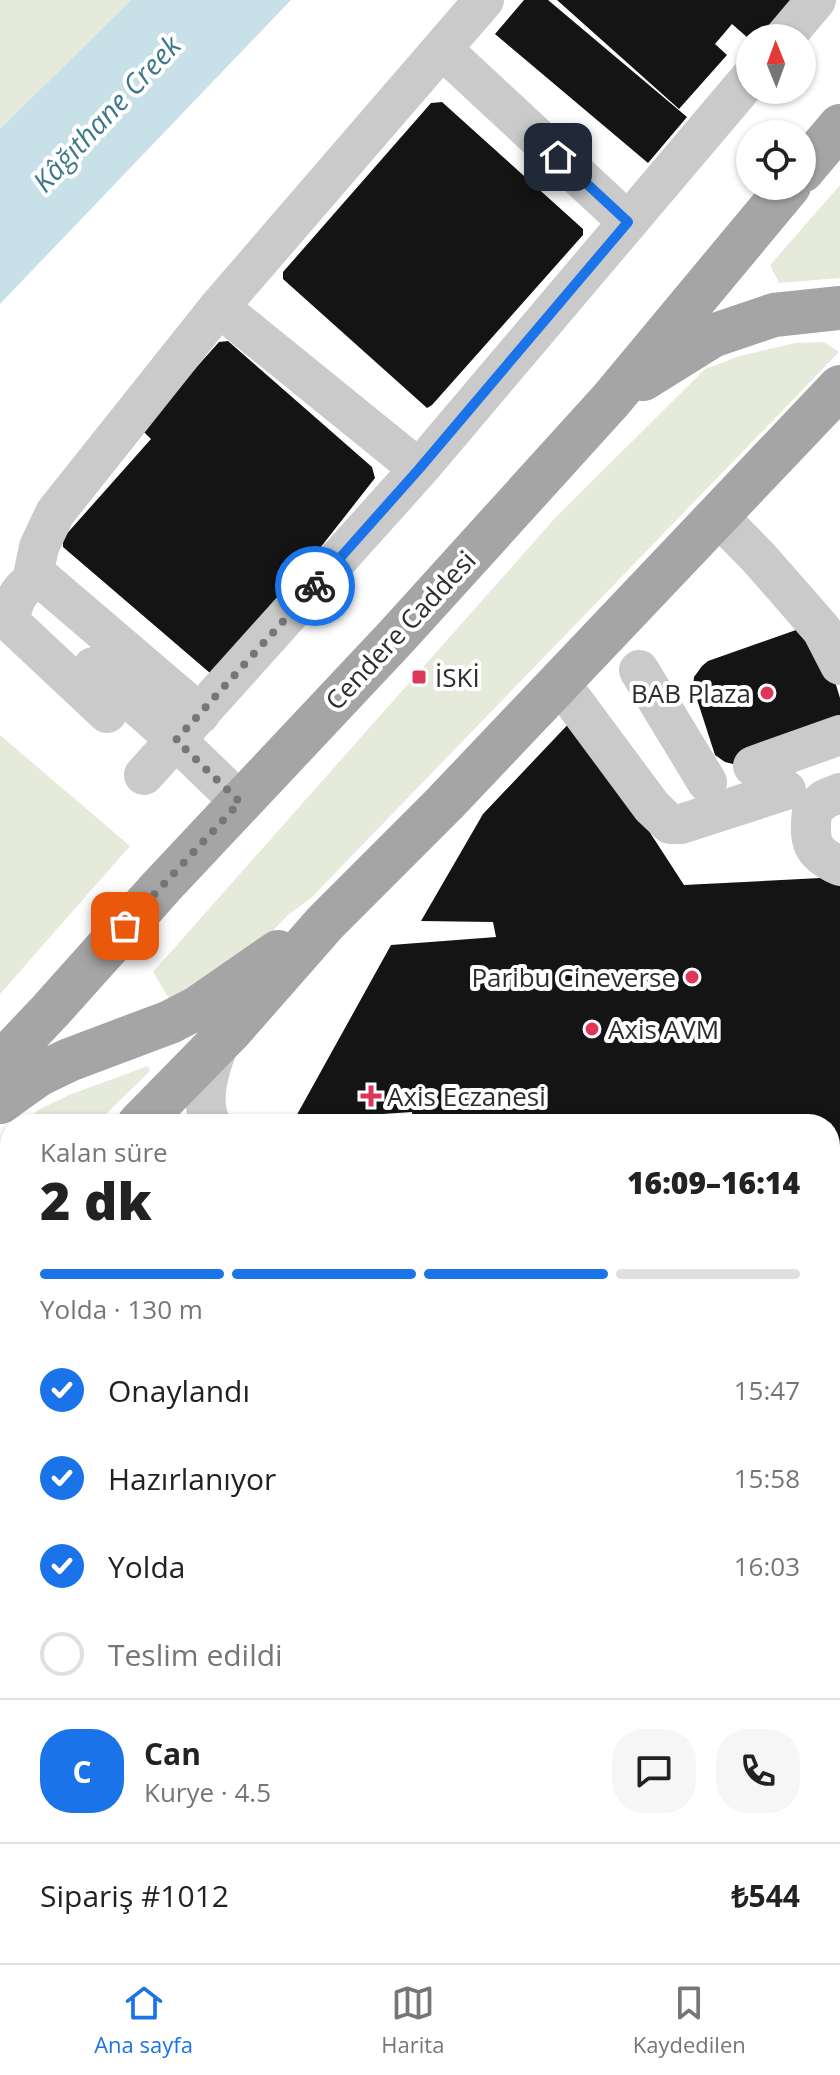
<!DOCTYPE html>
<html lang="tr">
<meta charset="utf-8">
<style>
:root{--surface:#fff;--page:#f6f6f6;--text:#222;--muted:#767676;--line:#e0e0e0;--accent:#1a73e8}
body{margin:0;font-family:"Open Sans",sans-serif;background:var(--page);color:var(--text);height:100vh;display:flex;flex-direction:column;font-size:30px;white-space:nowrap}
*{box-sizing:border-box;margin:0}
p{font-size:26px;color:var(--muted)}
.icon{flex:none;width:44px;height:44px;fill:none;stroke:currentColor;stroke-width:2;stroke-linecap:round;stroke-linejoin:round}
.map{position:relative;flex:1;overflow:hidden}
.drawer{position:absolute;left:0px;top:1114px;width:840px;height:850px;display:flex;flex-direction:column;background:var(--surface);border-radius:32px 32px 0 0;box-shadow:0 2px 6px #0004}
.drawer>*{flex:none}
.needle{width:52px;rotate:359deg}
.controls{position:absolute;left:736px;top:24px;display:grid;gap:16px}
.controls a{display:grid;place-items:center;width:80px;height:80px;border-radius:50%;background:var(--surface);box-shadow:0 2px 6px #0004;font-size:40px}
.pin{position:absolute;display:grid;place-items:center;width:68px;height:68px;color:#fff;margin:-34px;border-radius:16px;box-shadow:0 4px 12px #0006}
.courier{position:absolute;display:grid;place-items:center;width:80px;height:80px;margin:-40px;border:6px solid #1a73e8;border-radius:50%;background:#fff;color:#222;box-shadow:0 2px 10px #0007}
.head em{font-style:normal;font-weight:800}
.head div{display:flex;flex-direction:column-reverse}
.head{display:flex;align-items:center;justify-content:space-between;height:136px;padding:0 40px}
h1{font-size:52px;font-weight:800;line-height:60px}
.bar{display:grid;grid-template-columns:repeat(4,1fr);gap:12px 8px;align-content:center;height:96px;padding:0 40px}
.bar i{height:10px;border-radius:6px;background:var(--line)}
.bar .selected{background:var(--accent)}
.bar p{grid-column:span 4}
.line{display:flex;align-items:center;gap:20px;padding:0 40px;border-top:2px solid var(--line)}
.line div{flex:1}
.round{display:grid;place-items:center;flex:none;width:84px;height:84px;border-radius:32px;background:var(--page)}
ol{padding:0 40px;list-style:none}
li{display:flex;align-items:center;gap:24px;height:88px}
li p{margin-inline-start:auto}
li .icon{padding:8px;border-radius:50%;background:var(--accent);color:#fff;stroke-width:4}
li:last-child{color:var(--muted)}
li i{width:44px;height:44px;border:4px solid var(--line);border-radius:50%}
.menu{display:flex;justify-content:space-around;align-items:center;height:112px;border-top:2px solid var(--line);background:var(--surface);font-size:22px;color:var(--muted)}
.menu a{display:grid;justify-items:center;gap:4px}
.menu .selected{color:var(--accent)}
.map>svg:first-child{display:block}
.green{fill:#e5eadb}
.water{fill:#c8e1e9}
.building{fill:#141414}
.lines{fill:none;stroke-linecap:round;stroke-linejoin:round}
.minor{stroke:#cacaca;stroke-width:40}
.major{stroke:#a5a5a5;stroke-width:44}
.done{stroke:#767676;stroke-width:8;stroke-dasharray:0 14.4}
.route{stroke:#1a73e8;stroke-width:10}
.poi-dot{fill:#de3659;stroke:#fff;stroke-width:3}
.labels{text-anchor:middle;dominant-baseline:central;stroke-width:8;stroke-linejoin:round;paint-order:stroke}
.street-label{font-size:26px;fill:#2d2d2d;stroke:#fff}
.poi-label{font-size:26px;fill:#2d2d2d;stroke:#fff;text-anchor:start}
.water-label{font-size:28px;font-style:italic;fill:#3f788b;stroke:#fff}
</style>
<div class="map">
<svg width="840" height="1963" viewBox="0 0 840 1963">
<rect width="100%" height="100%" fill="#fff"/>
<path class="green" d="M0 0H131L0 129Z
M840 185V278L779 283 770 265Z
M824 342 839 352 311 898 288 915 234 971 171 1002 153 972 556 517 705 369 740 356 795 343Z
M0 735 130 846 0 994Z
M148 1066 150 1071 96 1124H24L38 1110 69 1095Z
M10 1137V1208L0 1219V1147Z"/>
<path class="water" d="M131 0H291L0 304V129Z
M830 1811 840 1826V1886L830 1877Z"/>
<path class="building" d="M524 0H548L687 117 648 163 495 34Z
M557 0H805L771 38H748L732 24 715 44 727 55 679 109Z
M442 102 583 229V235L432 405 427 408 283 279V272L431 103Z
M228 341 372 467 375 478 222 673H210L63 547V538L151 439 141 429 219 342Z
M796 630 826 652 840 698V723L737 765 725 762 715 755 693 687 694 677 702 666 708 661Z
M575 717 684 885 840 877V1172L830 1180V1124H413L412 1112 294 1120 391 945 496 937 493 922 421 921 483 814Z
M840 1216V1288L830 1297V1224Z
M840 1318V1556L830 1566V1328Z
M10 1438V1742L0 1731V1447Z
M0 1755 10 1765V1954H94L85 1963H0Z
M710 1954H798L788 1963H716L709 1955Z"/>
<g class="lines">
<path class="minor" d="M784 38 816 0
M442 49 628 222
M219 307 419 469
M718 516 759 558 822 630 840 665
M32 581 39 547 55 513 219 307 484 0
M93 667 176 740 240 802
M639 670 707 782
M560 683 652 807 670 824H681L786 790
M107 713 10 622C12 602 21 582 42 579L200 714
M753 766 840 735
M144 775 419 469 750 78
M840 793 825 799 812 810C809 842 810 852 840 866
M211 1124C198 1098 211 1065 220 1040
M830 1196 840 1189
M830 1307 840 1298
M830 1633 840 1623
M830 1907 840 1914
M138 1963 147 1954
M673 1963 681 1954"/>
<path class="major" d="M802 171 840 126
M643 379 712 336 774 315 840 308
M0 1064 51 1010 162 886 397 636 611 400 789 186
M0 1102 38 1075 69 1060 170 1022 197 1008 278 952
M139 1124 232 1029 325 923 445 803 840 387
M0 1266 10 1255"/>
</g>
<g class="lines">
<path class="done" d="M125 926 240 802 176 740 315 586"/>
<path class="route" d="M315 586 419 469 628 222 558 157"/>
</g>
<g class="poi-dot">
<rect x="411" y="669" width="16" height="16" rx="4"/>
<circle cx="767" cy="693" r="8"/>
<circle cx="692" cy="977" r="8"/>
<circle cx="592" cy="1029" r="8"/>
<path d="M367 1084h8v8h8v8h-8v8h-8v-8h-8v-8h8z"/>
</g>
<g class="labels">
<g class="street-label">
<text transform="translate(400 630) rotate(-47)">Cendere Caddesi</text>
</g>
<g class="poi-label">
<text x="435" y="677">İSKİ</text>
<text x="751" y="693" text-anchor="end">BAB Plaza</text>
<text x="676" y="977" text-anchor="end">Paribu Cineverse</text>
<text x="608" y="1029">Axis AVM</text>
<text x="387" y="1096">Axis Eczanesi</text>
</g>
<g class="water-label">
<text transform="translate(106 113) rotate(-47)">Kâğıthane Creek</text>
</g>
</g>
</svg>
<div class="controls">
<a><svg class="needle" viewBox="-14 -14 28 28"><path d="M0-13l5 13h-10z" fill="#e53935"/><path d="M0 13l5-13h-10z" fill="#767676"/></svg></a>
<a><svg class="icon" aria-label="locate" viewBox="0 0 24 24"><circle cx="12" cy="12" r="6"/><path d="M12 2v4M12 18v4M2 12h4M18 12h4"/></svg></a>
</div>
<div class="pin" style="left:125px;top:926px;background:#ea580c"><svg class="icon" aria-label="bag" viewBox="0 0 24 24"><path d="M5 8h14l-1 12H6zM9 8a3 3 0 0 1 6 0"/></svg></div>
<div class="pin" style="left:558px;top:157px;background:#1f2937"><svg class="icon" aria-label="home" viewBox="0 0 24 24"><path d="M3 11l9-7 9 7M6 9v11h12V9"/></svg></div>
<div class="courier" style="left:315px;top:586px"><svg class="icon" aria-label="bike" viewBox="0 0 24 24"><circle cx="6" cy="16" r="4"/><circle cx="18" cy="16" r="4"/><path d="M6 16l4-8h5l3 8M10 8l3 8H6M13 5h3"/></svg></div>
<section class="drawer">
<div class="head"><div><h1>2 dk</h1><p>Kalan süre</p></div><em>16:09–16:14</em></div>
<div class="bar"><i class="selected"></i><i class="selected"></i><i class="selected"></i><i></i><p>Yolda · 130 m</p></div>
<ol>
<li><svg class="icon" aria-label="check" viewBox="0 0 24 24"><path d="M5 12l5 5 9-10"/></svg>Onaylandı<p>15:47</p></li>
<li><svg class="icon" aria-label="check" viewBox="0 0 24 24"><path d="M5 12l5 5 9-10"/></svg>Hazırlanıyor<p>15:58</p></li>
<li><svg class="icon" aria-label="check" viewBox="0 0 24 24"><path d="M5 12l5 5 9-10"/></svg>Yolda<p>16:03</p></li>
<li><i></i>Teslim edildi</li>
</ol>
<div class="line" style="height:144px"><b class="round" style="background:var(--accent);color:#fff">C</b><div><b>Can</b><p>Kurye · 4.5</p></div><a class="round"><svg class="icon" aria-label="chat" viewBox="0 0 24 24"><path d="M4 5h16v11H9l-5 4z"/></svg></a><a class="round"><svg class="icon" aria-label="phone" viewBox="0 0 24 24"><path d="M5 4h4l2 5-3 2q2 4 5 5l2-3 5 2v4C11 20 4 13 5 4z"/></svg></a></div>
<div class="line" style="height:104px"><div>Sipariş #1012</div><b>₺544</b></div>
</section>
</div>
<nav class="menu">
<a class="selected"><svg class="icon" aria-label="home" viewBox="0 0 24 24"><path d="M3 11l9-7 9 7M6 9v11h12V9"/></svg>Ana sayfa</a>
<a><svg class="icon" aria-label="map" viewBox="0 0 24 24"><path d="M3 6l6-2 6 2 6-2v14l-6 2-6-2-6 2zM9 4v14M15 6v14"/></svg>Harita</a>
<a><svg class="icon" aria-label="saved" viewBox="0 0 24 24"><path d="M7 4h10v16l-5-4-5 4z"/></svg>Kaydedilen</a>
</nav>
